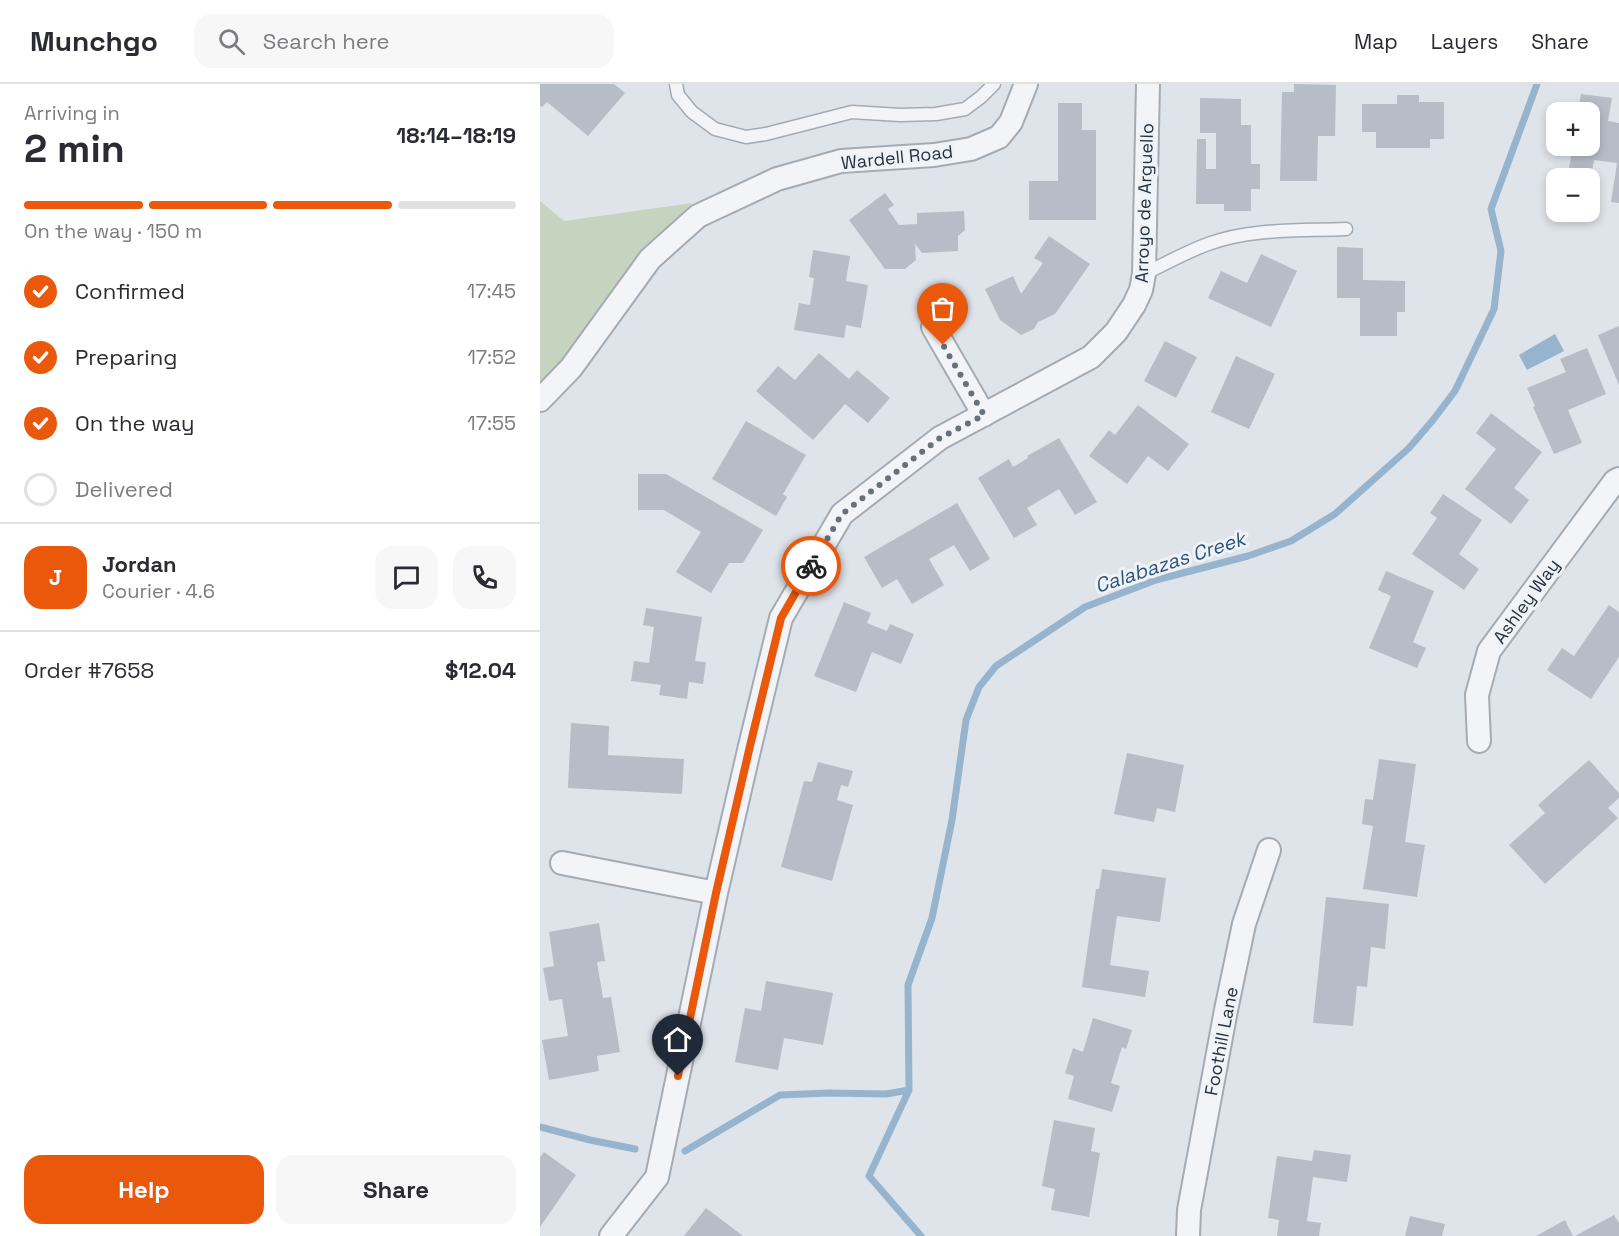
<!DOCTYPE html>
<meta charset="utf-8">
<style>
:root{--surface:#fff;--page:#f7f7f7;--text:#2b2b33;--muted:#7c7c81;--line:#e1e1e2;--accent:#ea580c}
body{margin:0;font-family:"Space Grotesk",sans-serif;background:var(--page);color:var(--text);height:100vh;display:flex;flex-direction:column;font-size:22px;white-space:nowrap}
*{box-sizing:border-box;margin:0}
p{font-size:20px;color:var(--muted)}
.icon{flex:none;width:33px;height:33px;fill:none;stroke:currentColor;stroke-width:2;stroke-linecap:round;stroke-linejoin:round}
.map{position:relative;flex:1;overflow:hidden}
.panel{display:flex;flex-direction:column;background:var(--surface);width:540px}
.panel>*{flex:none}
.buttons{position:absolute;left:1006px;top:18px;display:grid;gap:12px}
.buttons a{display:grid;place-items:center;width:54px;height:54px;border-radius:12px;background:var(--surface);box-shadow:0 3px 9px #0003;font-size:30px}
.pin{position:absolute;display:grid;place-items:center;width:51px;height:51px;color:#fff;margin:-62px -26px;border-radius:50% 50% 50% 0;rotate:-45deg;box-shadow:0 0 6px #0007}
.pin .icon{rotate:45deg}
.courier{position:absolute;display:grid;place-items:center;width:60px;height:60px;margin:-30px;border:4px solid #ea580c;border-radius:50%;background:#fff;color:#222;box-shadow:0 2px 8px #0007}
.summary em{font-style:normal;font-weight:700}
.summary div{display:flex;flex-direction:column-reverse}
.summary{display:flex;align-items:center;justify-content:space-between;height:102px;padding:0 24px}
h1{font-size:39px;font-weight:700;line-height:45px}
.bar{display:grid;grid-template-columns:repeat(4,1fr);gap:9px 6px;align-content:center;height:72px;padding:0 24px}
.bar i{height:8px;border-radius:4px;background:var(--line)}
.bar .active{background:var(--accent)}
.bar p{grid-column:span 4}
.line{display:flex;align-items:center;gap:15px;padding:0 24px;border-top:2px solid var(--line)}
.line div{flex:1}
.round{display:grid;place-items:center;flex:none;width:63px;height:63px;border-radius:18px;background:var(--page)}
ol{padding:0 24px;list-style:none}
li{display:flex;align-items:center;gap:18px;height:66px}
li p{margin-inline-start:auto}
li .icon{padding:6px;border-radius:50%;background:var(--accent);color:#fff;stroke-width:4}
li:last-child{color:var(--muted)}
li i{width:33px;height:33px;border:3px solid var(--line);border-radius:50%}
.action{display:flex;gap:12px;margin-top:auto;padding:12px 24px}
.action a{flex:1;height:69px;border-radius:18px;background:var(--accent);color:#fff;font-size:24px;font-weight:700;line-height:69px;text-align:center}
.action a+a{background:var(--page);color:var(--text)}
header{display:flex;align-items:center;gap:36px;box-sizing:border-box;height:84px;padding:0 30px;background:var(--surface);border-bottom:2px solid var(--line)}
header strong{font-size:28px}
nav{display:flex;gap:33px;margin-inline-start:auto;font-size:21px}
.search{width:420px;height:54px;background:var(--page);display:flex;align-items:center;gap:15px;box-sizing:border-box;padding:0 21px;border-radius:18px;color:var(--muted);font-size:22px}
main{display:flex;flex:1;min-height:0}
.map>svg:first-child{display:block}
.green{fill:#c6d4bf}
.water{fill:#96b4cd}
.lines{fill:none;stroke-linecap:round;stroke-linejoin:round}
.stream{stroke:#96b4cd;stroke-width:7}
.building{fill:#b6bdc7}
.lane-casing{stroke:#a4abb4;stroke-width:15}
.street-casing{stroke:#a4abb4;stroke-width:26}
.lane{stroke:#f2f4f7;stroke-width:12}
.street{stroke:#f2f4f7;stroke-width:22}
.done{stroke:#67707d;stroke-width:6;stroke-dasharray:0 10.8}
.route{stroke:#ea580c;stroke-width:8}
.labels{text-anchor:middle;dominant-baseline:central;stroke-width:6;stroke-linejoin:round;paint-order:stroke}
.street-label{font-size:18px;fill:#263242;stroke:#eff3f7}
.water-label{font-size:20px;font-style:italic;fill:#2c547a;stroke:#eff3f7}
</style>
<header>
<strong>Munchgo</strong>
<div class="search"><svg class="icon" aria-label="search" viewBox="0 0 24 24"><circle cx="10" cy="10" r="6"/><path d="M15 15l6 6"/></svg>Search here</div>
<nav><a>Map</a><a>Layers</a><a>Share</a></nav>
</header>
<main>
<section class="panel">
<div class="summary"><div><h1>2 min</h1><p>Arriving in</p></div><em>18:14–18:19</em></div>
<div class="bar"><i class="active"></i><i class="active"></i><i class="active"></i><i></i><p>On the way · 150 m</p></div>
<ol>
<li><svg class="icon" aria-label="check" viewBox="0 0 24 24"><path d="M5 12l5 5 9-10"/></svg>Confirmed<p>17:45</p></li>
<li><svg class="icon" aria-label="check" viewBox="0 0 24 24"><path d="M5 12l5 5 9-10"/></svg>Preparing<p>17:52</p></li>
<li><svg class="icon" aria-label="check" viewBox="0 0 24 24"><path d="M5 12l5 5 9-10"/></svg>On the way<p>17:55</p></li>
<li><i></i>Delivered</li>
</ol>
<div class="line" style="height:108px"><b class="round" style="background:var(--accent);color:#fff">J</b><div><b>Jordan</b><p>Courier · 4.6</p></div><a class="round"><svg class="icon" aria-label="chat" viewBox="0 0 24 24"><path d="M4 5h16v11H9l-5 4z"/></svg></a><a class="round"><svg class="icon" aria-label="phone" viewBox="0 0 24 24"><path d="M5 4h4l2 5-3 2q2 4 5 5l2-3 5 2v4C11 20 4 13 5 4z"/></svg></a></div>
<div class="line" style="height:78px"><div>Order #7658</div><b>$12.04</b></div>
<div class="action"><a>Help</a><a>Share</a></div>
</section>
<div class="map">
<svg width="1079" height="1152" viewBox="0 0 1079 1152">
<rect width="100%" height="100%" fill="#dfe4ea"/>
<path class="green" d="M0 117 24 137 152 119 101 172 23 277 0 301Z"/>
<path class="water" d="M1015 250 1024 267 987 286 979 271Z"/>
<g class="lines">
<path class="stream" d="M0 1043 50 1056 95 1065
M145 1067 240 1011 289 1009 346 1010 369 1006
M381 1152 329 1092 369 1006 368 901 392 834 412 736 426 636 439 603 456 582 545 523 616 496 708 472 751 457 795 430 869 364 893 336 915 307 954 225 961 167 951 125 997 0"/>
</g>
<path class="building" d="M0 0H74L85 9 48 52 7 18 2 23 0 22Z
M754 0 796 1 795 52H778L777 97H740L742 8H754Z
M1041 10 1072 14 1068 37 1079 39V119L1071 118 1077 79 1054 76 1052 87 1029 84 1033 62H1050V28H1038Z
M857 11H879V18H904V55H890V64H836V48H822V20H857Z
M660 14 701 15V41H711V80H720V105H711V127H684V120H656L657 55H666V85H676V49H660Z
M518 19H542V46H556V136H489V97H518Z
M345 109 354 121 348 125 359 141 377 140V129L424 127 425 146 418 152V167L382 169 375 160 376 176 365 185H345L309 136Z
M509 152 550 180 515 230 498 238 494 245 481 251 460 236 445 205 473 192 481 210 503 179 494 174Z
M797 163 823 164V196L865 197V228H857V252H820V214H797Z
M273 166 310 172 306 197 328 201 321 244 306 241 304 254 254 246 259 219 270 221 274 194 269 193Z
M721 170 757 187 731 243 668 214 681 187 707 199Z
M1079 242V301L1058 251Z
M625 257 657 273 636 314 604 297Z
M1047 264 1066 310 1028 326 1042 359 1014 370 993 323 995 322 987 304 1026 288 1020 275Z
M279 269 309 295 317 286 350 314 328 339 305 320 273 356 216 307 238 282 255 296Z
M696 272 735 290 709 345 671 328Z
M598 321 649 360 628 387 608 372 587 400 549 372 569 346 575 351Z
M951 329 1002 368 974 404 989 416 971 440 925 405 956 365 936 349Z
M206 337 266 371 243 410 247 413 236 432 172 395Z
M519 354 557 418 535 431 519 405 487 424 497 441 474 454 438 394 469 375 473 383 488 374 487 372Z
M98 390H126L223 446 203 479H189L171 509 136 488 161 448 124 426H98Z
M903 410 942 436 919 470 939 485 924 506 872 470 897 434 890 429Z
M417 419 450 475 430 487 414 461 389 475 404 501 372 520 357 495 342 504 324 473Z
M846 487 894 507 873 558 886 564 877 584 829 564 851 512 838 506Z
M304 518 331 529 327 539 347 547 350 540 374 550 361 580 332 568 316 608 274 592Z
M1069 521 1079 528V573L1051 615 1007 586 1022 564 1034 572Z
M106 524 162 533 155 577 166 578 163 600 149 598 147 615 119 611 121 601 91 597 94 577 109 579 114 543 103 541Z
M31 639 69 642 68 671 144 675 142 710 28 704Z
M587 669 644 681 635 728 617 724 614 738 574 730Z
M839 675 876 680 865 758 885 761 877 813 823 805 833 742 822 740 825 715 833 716Z
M1049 676 1079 709V714L1068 724 1078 734 1005 800 969 761 1005 729 998 721Z
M278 678 313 687 308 703 301 701 297 716 313 721 292 797 241 783 264 697 272 698Z
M562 785 626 794 620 838 577 832 570 881 609 887 605 913 542 903 556 805H559Z
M786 813 849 820 845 865 831 863 827 903 817 902 813 942 773 939Z
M59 839 65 877 57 878 63 914 71 913 80 968 57 972 59 987 9 996 2 956 28 952 22 915 9 917 3 884 14 882 9 848Z
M226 897 293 909 283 961 244 954 238 986 195 978 205 924 221 927Z
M553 934 592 946 586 965 582 963 571 999 580 1002 572 1028 528 1015 534 992 525 989 533 964 543 968Z
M514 1036 555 1044 551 1067 560 1069 549 1133 511 1126 515 1105 502 1102Z
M774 1066 811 1071 807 1098 773 1093 767 1137 781 1139 779 1152H737L739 1136 728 1134 737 1072 772 1077Z
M4 1068 36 1091 0 1143V1073Z
M166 1124 203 1152H144Z
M1074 1131 1079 1139V1152H1035Z
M870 1132 905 1140 902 1152H865Z
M1025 1136 1033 1152H996Z"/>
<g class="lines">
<defs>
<path id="lane" d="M136 0 138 11 152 28 175 45 206 53 226 50 312 28 360 31 396 30 425 25 441 13 454 0
M604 190C625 180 646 168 668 160 711 144 760 147 806 145"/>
<path id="street" d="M393 243 444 331
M0 316 31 284 110 175 158 132 237 95 301 77 394 71 431 65 459 53 471 38 486 0
M939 657 937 611 949 567 1075 397 1079 395
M22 779 176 809
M71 1152 117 1093 176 809 210 662 241 534 302 430 400 354 551 273 576 248 594 221 601 206 604 190 608 0
M648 1152 649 1126 686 926 704 840 729 766"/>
</defs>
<use href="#lane" class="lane-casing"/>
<use href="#street" class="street-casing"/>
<use href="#lane" class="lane"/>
<use href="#street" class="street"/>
</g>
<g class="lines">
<path class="done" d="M271 482 302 430 400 354 444 331 403 261"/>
<path class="route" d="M138 992 176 809 210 662 241 534 271 482"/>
</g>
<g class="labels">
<g class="street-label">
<text transform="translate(357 73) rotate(-6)">Wardell Road</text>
<text transform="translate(604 119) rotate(-88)">Arroyo de Arguello</text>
<text transform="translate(986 517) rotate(-54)">Ashley Way</text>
<text transform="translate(681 957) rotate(-79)">Foothill Lane</text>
</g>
<g class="water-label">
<text transform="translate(630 478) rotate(-18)">Calabazas Creek</text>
</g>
</g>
</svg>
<div class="buttons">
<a>+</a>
<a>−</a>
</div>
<div class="pin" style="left:403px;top:261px;background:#ea580c"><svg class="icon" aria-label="bag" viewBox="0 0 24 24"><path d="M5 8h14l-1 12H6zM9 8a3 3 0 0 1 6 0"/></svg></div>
<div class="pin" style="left:138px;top:992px;background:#1f2937"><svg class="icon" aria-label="home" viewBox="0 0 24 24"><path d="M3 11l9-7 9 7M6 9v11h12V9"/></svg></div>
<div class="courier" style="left:271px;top:482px"><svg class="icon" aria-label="bike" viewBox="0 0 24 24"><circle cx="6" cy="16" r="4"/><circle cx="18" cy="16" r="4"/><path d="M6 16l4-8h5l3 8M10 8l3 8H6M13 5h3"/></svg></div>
</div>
</main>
